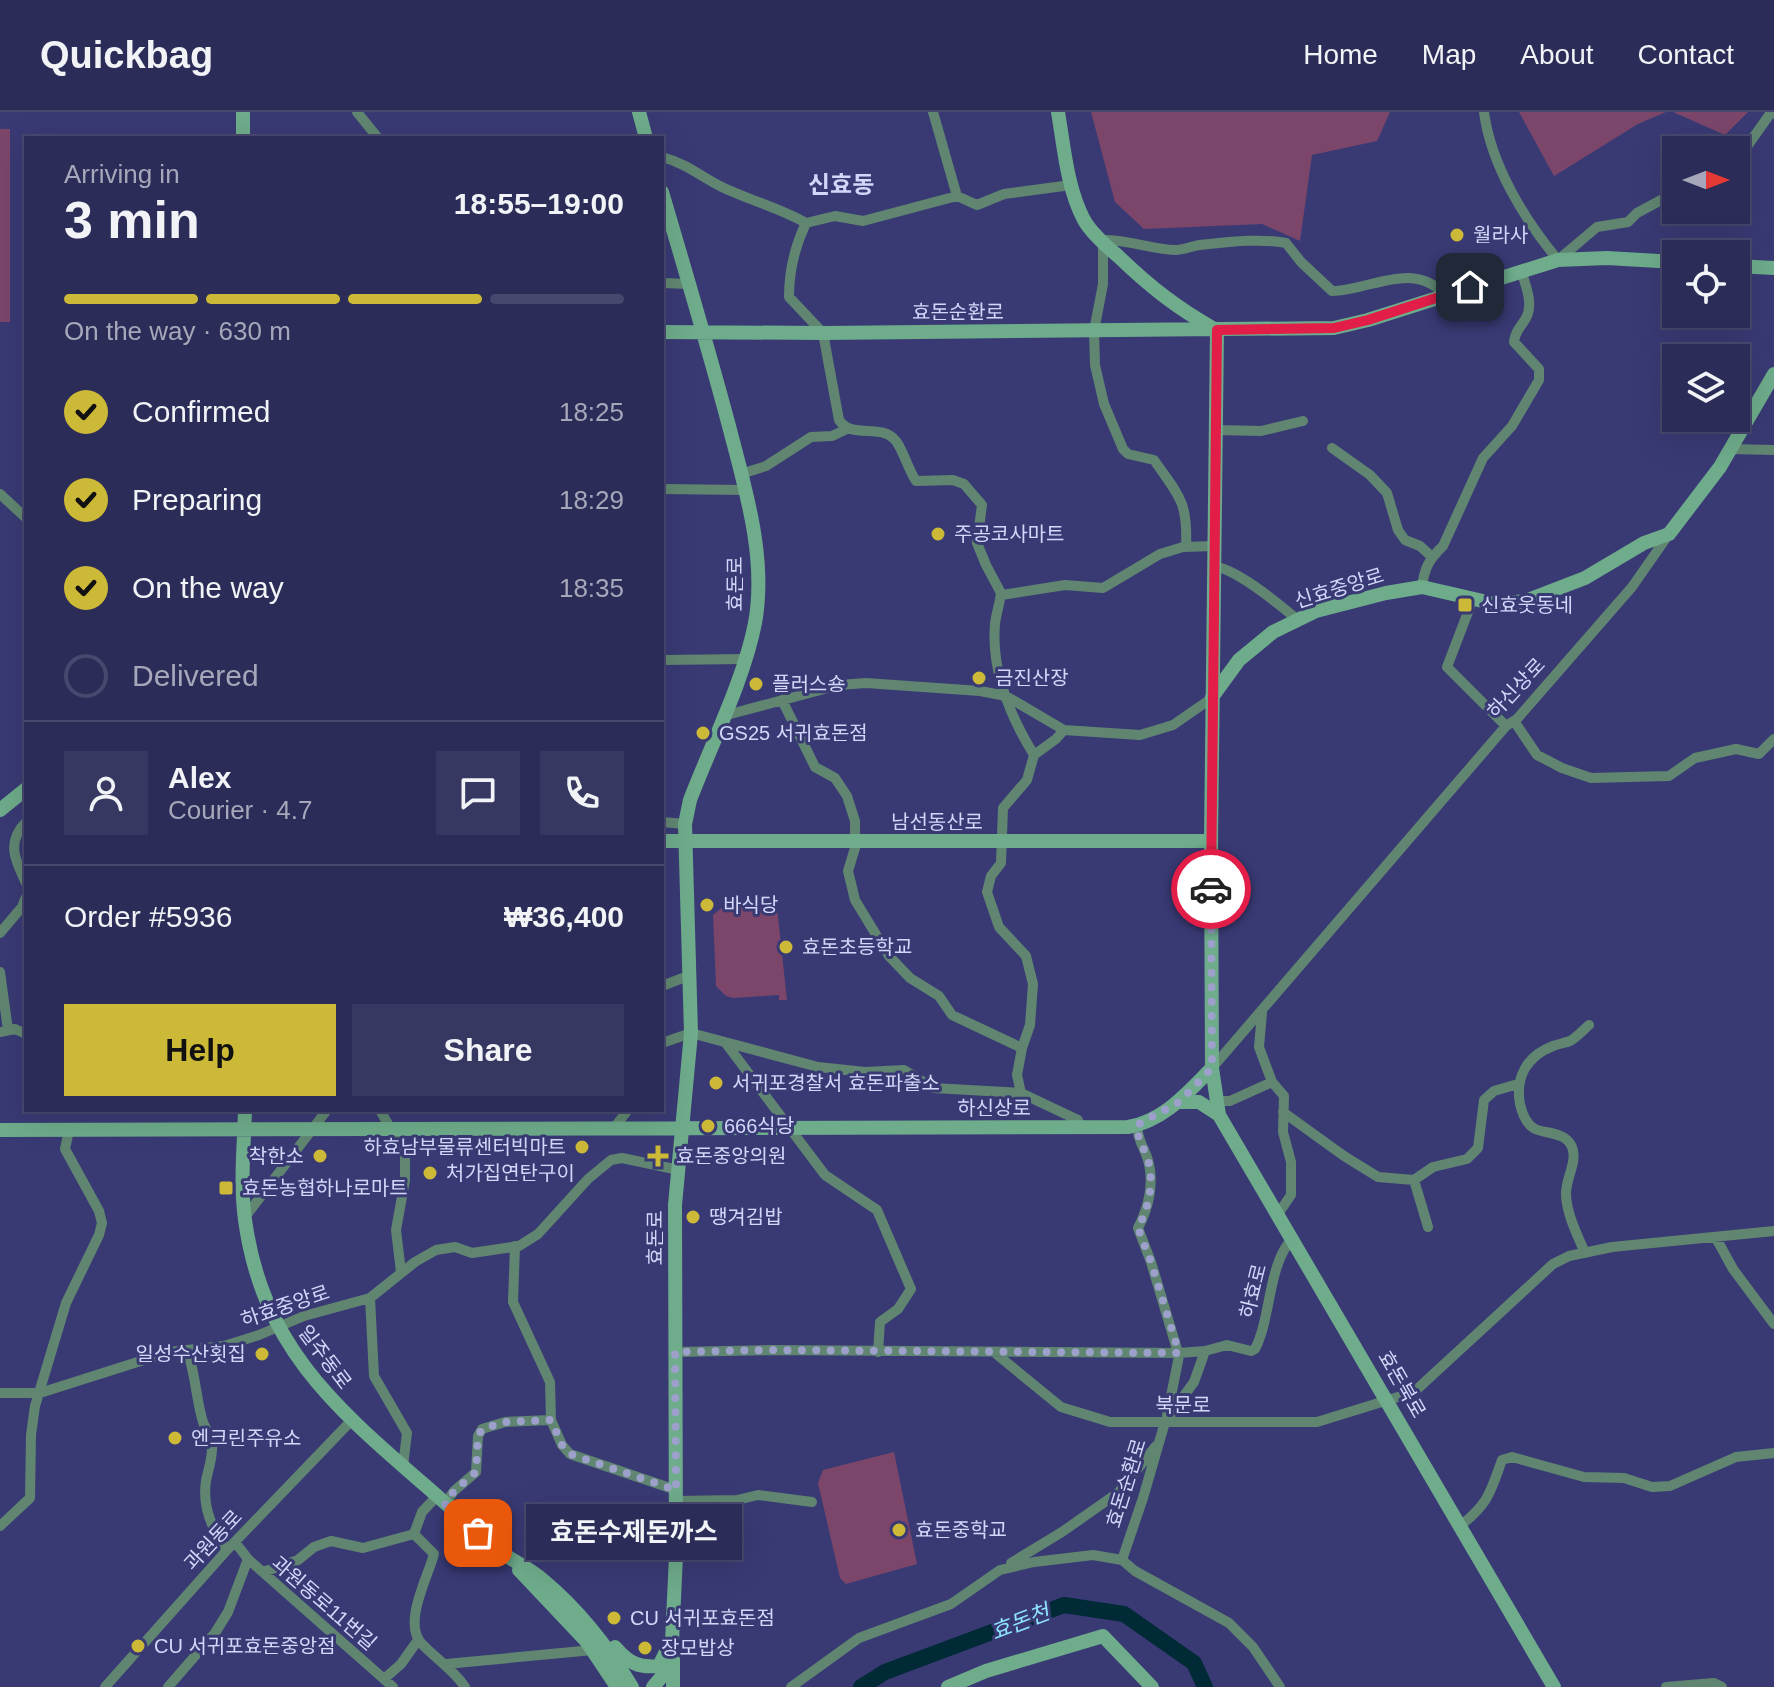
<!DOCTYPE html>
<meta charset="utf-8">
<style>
:root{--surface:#2b2c57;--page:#373861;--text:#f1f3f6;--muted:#a6a7ba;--line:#47486d;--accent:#cdb938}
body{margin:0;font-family:Helvetica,"Noto Sans KR",sans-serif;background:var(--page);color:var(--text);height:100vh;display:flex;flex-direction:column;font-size:30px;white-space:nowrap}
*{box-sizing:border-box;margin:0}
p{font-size:26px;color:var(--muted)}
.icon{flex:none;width:44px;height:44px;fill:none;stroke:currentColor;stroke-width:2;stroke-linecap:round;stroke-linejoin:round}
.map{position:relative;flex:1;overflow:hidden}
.sheet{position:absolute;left:24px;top:24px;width:640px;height:976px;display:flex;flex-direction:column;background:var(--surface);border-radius:0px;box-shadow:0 8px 32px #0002,0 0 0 2px var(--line)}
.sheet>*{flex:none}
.needle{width:52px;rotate:90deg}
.tools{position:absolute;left:1662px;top:24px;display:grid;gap:16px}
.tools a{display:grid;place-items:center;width:88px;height:88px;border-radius:0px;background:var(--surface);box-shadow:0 8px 32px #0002,0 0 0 2px var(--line);font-size:40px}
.pin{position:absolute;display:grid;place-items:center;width:68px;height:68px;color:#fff;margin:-34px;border-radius:16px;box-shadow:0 4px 12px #0006}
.courier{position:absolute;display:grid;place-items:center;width:80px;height:80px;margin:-40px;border:6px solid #e11d48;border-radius:50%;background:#fff;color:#222;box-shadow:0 2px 10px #0007}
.bubble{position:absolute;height:56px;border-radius:0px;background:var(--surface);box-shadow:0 8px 32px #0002,0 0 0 2px var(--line);font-size:26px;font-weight:700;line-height:56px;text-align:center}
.headline em{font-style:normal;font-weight:700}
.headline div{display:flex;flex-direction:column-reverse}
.headline{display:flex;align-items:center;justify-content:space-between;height:136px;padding:0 40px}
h1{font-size:52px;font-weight:700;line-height:60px}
.bar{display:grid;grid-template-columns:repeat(4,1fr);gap:12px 8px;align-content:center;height:96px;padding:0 40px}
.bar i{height:10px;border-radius:6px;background:var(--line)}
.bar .active{background:var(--accent)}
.bar p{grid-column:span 4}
.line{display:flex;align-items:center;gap:20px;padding:0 40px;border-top:2px solid var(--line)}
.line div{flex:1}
.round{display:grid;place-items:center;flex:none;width:84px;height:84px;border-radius:0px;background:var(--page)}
ol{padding:0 40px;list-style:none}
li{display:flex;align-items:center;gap:24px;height:88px}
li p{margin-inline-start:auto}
li .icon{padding:8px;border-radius:50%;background:var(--accent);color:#111;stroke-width:4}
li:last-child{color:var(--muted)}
li i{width:44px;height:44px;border:4px solid var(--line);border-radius:50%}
.primary-button{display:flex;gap:16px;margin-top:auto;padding:16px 40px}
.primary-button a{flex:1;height:92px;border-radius:0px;background:var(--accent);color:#111;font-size:32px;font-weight:700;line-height:92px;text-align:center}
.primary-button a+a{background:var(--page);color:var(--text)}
header{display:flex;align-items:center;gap:48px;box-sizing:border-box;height:112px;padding:0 40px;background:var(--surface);border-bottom:2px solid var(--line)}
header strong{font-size:38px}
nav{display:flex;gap:44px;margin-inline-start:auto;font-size:28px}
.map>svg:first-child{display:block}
.green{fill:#7b466a}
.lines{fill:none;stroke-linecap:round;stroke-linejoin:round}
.river{stroke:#002a35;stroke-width:16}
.street{stroke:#608671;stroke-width:10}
.secondary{stroke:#6eac8b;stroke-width:14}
.done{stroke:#9ca0cb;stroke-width:8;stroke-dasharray:0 14.4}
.route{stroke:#e11d48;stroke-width:10}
.poi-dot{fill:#cdb938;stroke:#393a74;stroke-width:3}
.labels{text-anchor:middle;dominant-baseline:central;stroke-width:6;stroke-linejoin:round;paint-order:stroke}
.poi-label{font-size:20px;fill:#d2d7fa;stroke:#393a74;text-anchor:start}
.street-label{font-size:20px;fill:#d2d7fa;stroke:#393a74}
.water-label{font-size:22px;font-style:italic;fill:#8ee3fe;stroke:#393a74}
.quarter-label{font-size:24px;font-weight:bold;fill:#d2d7fa;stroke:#393a74}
</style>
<header>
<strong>Quickbag</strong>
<nav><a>Home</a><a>Map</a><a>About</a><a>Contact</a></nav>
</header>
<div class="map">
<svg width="1774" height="1575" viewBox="0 0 1774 1575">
<rect width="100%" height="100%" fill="#393a74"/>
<path class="green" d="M1091 0H1390L1377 29 1312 43 1300 129 1262 112 1144 117 1115 90Z
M1519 0H1666L1638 12 1554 64Z
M1673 0H1748L1725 23Z
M0 17H10V210H0Z
M776 786 787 888H779V883L733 886 726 884 716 874 713 803 724 794Z
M894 1340 917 1452 846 1472 840 1466 818 1371 823 1358Z"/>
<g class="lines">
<path class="river" d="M861 1575 885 1560 1064 1493 1124 1502 1194 1551 1205 1575"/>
<path class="street" d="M357 0 378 26
M933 0 957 84
M1484 0C1491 53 1524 107 1558 148L1597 115 1628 110 1637 101 1676 80
M1736 40 1748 33 1770 2 1774 1
M662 45C688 52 701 65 724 76 752 89 780 96 806 111L835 104 863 109 957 84 977 93 1004 82 1071 73
M806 111C795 134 789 160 789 185L823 221 839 308C852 328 881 310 896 329 904 340 908 357 916 369L953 368 964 372 982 393 977 431 986 453 1002 483 1065 473 1103 476 1160 442 1183 435 1214 434
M1101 128C1127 127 1150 137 1175 138 1184 138 1191 134 1200 133 1229 130 1257 126 1286 131L1301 150 1332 179C1369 179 1413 147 1445 183
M1103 131V172L1094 219 1095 253 1104 292 1123 337 1128 342 1154 348C1179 384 1188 389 1186 435
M662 171 690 172
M1216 318 1261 319 1303 309
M1332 336 1370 363 1387 381 1398 418 1405 428 1420 434 1432 445
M1730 337 1774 338
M741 362 766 354 811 325 832 324 849 316
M662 377 745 378
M0 382 26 406
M1214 455C1235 455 1281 494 1298 508
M1422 475C1424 457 1429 447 1443 434L1483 346 1512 314 1539 268V257L1514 230C1515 219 1521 215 1526 206 1534 192 1525 172 1521 158
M1001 481C1000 491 996 502 995 512 991 558 1010 604 1034 643
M1473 487 1447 555 1506 614
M662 548 745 547
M782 588 815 655 835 666 847 684 855 709V736L848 759 855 788 889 844 910 866 939 884 952 903 1022 936
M723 604 839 573 866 571 980 579 1006 584 1064 618 1140 623 1173 613 1212 586
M1514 609 1537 643 1562 656 1591 666 1669 664 1695 646 1736 637 1759 642 1774 627
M26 710C6 730 15 748 26 771
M662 710 685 712
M0 821 22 795 26 785
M0 860 8 918
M662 874 688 864
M1262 901 1259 935 1272 970 1284 984 1283 1020 1291 1050V1083L1278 1102
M0 920 15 917 26 922
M725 930 825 1063 877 1098 911 1177 898 1197 880 1210 878 1240
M662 931 691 921 818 955 865 960 904 958 933 976 1021 981 1078 1008 1079 1016
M1212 956 1506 614 1517 607 1632 475 1669 422
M1021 981 1017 963 1022 936 1030 913 1033 872 1026 844 999 815 987 780 991 764 1001 751 1003 696 1027 668 1034 643 1056 627 1064 618
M1216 989H1230L1272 970
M380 998 405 1042V1068L396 1118 401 1160
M1283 1000 1344 1044 1378 1065 1414 1068 1433 1055 1467 1047 1478 1036 1484 988 1494 979 1518 972
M1137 1013C1137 1026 1143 1034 1147 1045 1155 1069 1149 1095 1138 1116L1151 1150 1179 1244 1167 1304
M613 1017 628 998
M1414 1068 1428 1115
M245 1105 327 998
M1716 1126 1733 1157 1774 1212
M515 1134 513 1190 550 1270 551 1308 562 1333 570 1342 676 1378
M1585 1141C1577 1122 1567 1103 1566 1083 1565 1067 1578 1050 1572 1035 1566 1020 1547 1022 1535 1017 1526 1012 1522 1001 1520 992 1515 965 1527 944 1553 934 1558 932 1565 931 1570 929 1577 925 1583 918 1589 913
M370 1186 374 1264 407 1321 403 1354
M187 1238C196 1263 196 1288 203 1310 206 1318 211 1324 212 1333 213 1345 208 1358 206 1369 202 1395 212 1418 227 1438
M675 1240 770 1238 1179 1241 1205 1239 1227 1233 1251 1239 1255 1237C1271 1207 1268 1152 1292 1127
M995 1241 1061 1295 1110 1310H1317L1414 1280 1553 1152 1569 1144 1612 1135 1774 1119
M0 1281H40L169 1240 224 1234 259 1223 304 1204 370 1186 415 1150 436 1138 455 1135 472 1141 519 1134 538 1122 588 1067 611 1048 622 1046 679 1058
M676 1389 737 1388 758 1383 812 1390
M445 1392 454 1379 476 1360 478 1324 482 1317 505 1310 551 1308
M0 1414 30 1386 31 1323 35 1294 66 1191 99 1123 102 1111 99 1099 65 1037 69 1018
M1460 1414C1489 1391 1490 1381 1502 1348L1512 1345 1584 1365 1624 1366 1652 1375 1670 1374 1736 1345 1774 1341
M414 1422 434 1442C428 1465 403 1510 421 1531 436 1547 453 1557 465 1575
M235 1430 248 1447 393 1575
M1122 1448 1135 1459 1229 1511 1253 1535 1280 1575
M1011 1451 1062 1420 1119 1380 1156 1334
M263 1460 298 1448 314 1435 331 1429 363 1436 414 1422 422 1400 437 1384
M446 1552 593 1538
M384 1567 401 1552 418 1528
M105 1575 227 1438 351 1309
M168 1575 215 1521 228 1500 248 1447
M791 1575 859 1526 951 1492 1000 1458 1034 1450 1093 1443 1122 1448 1143 1386 1165 1310 1194 1270 1205 1239
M1666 1575 1714 1571 1722 1575"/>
<path class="secondary" d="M639 0 646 26
M1058 0C1064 35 1067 76 1084 108 1092 122 1106 134 1118 144 1150 175 1177 196 1216 218
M243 26V0
M1736 154 1774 156
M1217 218 1211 729 1212 956 1219 1003 1554 1575
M662 220 823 221 1334 216 1368 208 1558 148 1607 146 1676 150
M1212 585 1239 548 1273 520 1316 499 1386 481 1422 475 1496 492 1525 489 1585 466 1644 431 1669 422 1720 355 1774 262
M0 698 26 677
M662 729H1211
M1179 990H1199L1219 1003
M245 998C244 1034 240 1072 245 1108 262 1231 331 1292 420 1369 446 1391 471 1415 497 1437 512 1449 529 1456 543 1468 579 1498 608 1535 632 1575
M0 1018 1128 1015C1164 1009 1188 980 1212 956
M519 1458 587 1530 617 1575
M615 1535C629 1551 638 1556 659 1554L666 1540
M673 1547V1575
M653 1575 663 1563 672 1529 676 1444 675 1093 691 921 685 712 690 688C711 633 744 568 755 511 767 446 745 376 729 314 708 235 685 158 662 80
M948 1575 986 1559 1103 1524 1152 1575"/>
</g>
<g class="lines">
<path class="done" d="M478 1421 445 1392 454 1379 476 1360 478 1324 482 1317 505 1310 551 1308 562 1333 570 1342 676 1378 675 1240 770 1238 1179 1241 1151 1150 1138 1116C1149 1095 1155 1069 1147 1045 1143 1034 1137 1026 1137 1013L1179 990 1212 956 1211 777"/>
<path class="route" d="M1211 777 1217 218 1334 216 1368 208 1470 175"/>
</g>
<g class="poi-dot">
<circle cx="1457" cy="123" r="8"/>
<circle cx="938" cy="422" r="8"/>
<rect x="1457" y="485" width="16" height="16" rx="4"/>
<circle cx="979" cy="566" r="8"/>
<circle cx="756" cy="572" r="8"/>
<circle cx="703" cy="621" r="8"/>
<circle cx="707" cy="793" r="8"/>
<circle cx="786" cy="835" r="8"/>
<circle cx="716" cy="971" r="8"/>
<circle cx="708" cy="1014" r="8"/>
<circle cx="582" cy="1035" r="8"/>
<circle cx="320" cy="1044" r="8"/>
<path d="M654 1032h8v8h8v8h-8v8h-8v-8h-8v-8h8z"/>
<circle cx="430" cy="1061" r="8"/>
<rect x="218" y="1068" width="16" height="16" rx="4"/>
<circle cx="693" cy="1105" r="8"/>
<circle cx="262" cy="1242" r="8"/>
<circle cx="175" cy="1326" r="8"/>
<circle cx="899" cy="1418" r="8"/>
<circle cx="614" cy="1506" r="8"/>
<circle cx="138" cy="1534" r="8"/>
<circle cx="645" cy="1536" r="8"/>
</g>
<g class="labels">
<g class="poi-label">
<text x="1473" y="123">월라사</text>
<text x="954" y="422">주공코사마트</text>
<text x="1481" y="493">신효웃동네</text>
<text x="995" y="566">금진산장</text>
<text x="772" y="572">플러스숑</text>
<text x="719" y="621">GS25 서귀효돈점</text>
<text x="723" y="793">바식당</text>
<text x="802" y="835">효돈초등학교</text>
<text x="732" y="971">서귀포경찰서 효돈파출소</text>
<text x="724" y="1014">666식당</text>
<text x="566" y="1035" text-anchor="end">하효남부물류센터빅마트</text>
<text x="304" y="1044" text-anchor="end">착한소</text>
<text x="676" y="1044">효돈중앙의원</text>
<text x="446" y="1061">처가집연탄구이</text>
<text x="242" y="1076">효돈농협하나로마트</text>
<text x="709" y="1105">땡겨김밥</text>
<text x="246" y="1242" text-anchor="end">일성수산횟집</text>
<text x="191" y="1326">엔크린주유소</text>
<text x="915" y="1418">효돈중학교</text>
<text x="630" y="1506">CU 서귀포효돈점</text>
<text x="154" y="1534">CU 서귀포효돈중앙점</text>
<text x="661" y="1536">장모밥상</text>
</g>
<g class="street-label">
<text x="958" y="200">효돈순환로</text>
<text transform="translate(735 472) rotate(-90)">효돈로</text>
<text transform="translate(1339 476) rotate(-17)">신효중앙로</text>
<text transform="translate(1516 576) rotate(-47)">하신상로</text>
<text x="937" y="710">남선동산로</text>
<text x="994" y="996">하신상로</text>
<text transform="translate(655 1126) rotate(-90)">효돈로</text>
<text transform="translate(1253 1179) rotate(-76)">하효로</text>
<text transform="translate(285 1194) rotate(-19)">하효중앙로</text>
<text transform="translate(325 1245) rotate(53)">일주동로</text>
<text transform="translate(1402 1272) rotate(60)">효돈북로</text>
<text x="1183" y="1293">북문로</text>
<text transform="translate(1126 1371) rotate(-73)">효돈순환로</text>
<text transform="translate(213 1428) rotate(-47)">과원동로</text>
<text transform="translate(324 1491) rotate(41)">과원동로11번길</text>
</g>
<g class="water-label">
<text transform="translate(1020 1510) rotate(-21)">효돈천</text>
</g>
<g class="quarter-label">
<text x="841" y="72">신효동</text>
</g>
</g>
</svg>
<div class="tools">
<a><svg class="needle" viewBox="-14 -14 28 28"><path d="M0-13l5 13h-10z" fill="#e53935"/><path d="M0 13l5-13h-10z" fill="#a6a7ba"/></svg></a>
<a><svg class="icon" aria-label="locate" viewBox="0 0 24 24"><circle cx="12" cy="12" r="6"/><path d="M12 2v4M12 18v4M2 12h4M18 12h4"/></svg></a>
<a><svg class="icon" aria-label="layers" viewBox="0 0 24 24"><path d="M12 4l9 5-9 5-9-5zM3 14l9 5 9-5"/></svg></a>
</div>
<div class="pin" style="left:478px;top:1421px;background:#ea580c"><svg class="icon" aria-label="bag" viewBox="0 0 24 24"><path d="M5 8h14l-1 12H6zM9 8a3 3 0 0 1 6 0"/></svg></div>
<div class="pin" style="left:1470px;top:175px;background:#1f2937"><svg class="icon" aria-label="home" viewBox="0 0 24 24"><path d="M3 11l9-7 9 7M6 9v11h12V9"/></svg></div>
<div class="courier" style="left:1211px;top:777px"><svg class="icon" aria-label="car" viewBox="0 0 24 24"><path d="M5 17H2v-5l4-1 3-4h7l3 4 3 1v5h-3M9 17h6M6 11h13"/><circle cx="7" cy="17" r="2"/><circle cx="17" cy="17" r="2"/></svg></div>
<div class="bubble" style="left:526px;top:1392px;width:216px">효돈수제돈까스</div>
<section class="sheet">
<div class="headline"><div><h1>3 min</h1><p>Arriving in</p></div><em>18:55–19:00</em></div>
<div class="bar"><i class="active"></i><i class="active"></i><i class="active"></i><i></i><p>On the way · 630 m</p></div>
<ol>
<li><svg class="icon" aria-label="check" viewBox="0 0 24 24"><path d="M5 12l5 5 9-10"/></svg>Confirmed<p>18:25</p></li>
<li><svg class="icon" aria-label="check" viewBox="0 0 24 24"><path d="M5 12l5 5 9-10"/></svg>Preparing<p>18:29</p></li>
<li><svg class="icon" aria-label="check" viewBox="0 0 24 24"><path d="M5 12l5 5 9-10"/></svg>On the way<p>18:35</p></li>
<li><i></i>Delivered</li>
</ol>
<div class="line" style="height:144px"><a class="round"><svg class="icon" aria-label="person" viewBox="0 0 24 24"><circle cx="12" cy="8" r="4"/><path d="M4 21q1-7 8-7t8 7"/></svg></a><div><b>Alex</b><p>Courier · 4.7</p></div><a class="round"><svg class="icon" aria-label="chat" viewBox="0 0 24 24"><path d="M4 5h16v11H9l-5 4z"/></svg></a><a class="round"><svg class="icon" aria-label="phone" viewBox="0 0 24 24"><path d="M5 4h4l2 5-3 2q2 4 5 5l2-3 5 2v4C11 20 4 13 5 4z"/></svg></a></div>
<div class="line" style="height:104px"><div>Order #5936</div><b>₩36,400</b></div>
<div class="primary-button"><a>Help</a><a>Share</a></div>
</section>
</div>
